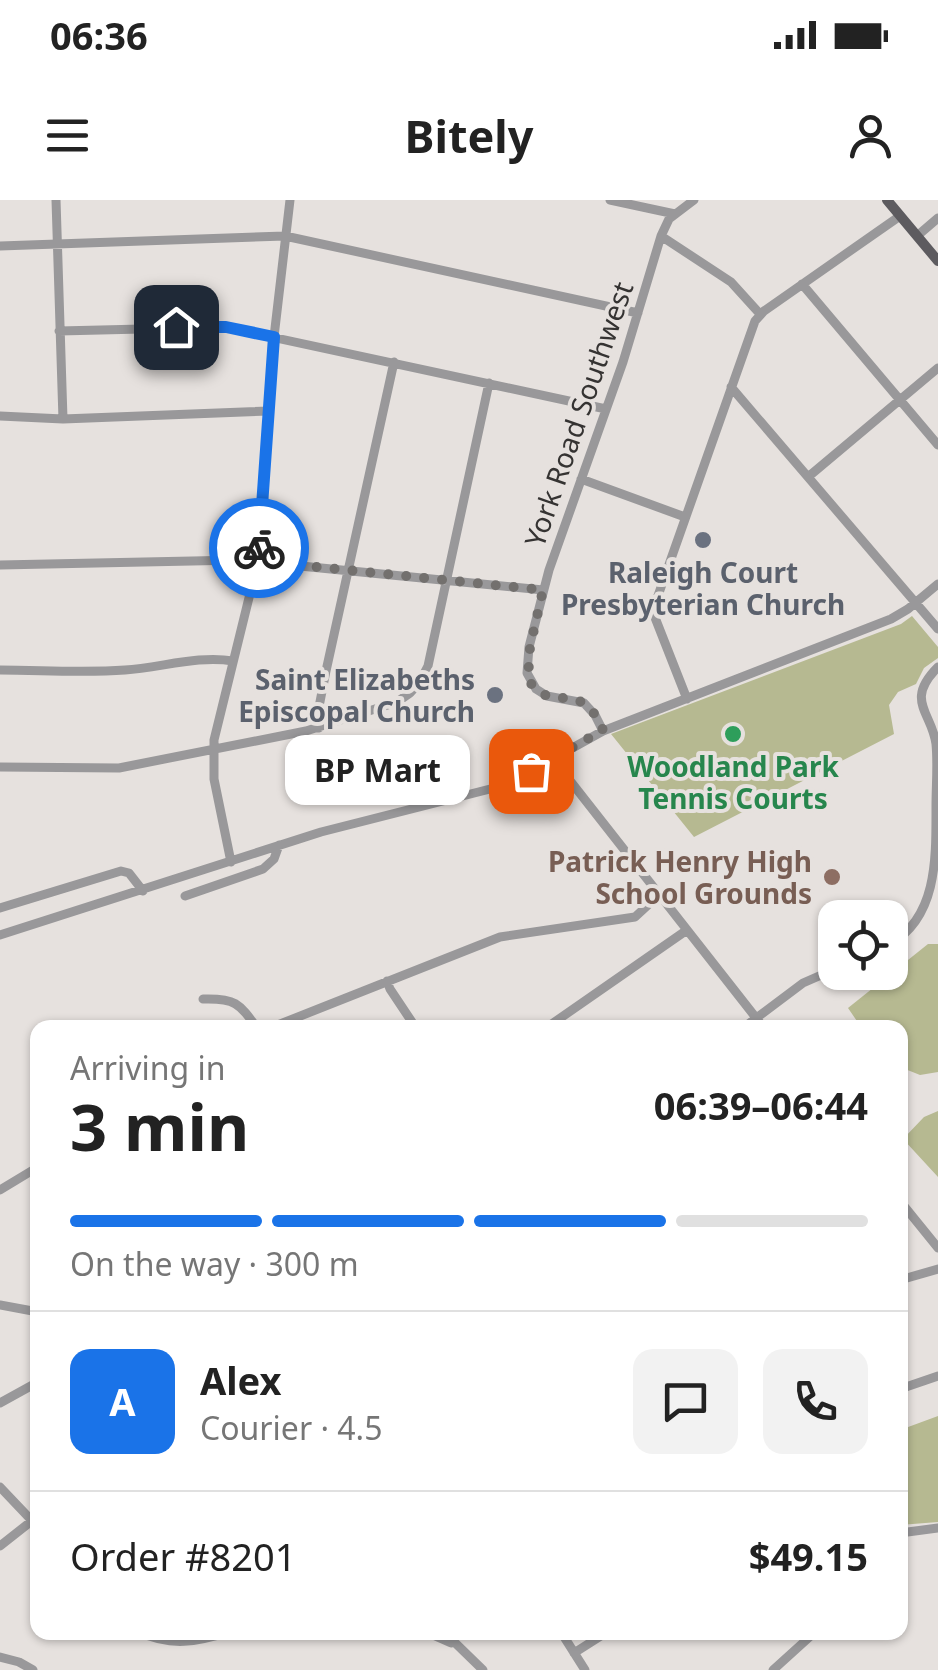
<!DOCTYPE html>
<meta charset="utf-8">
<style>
:root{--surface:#fff;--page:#f2f2f2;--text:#222;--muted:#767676;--line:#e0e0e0;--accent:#1a73e8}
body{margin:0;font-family:"Noto Sans",sans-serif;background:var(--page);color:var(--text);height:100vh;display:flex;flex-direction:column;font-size:38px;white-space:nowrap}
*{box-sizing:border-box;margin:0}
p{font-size:32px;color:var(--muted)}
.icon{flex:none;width:55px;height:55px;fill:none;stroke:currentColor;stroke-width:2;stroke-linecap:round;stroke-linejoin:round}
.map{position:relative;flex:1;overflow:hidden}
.panel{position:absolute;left:30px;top:820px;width:878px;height:620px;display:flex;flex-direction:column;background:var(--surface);border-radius:20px;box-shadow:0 2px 8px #0004}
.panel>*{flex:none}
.controls{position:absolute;left:818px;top:700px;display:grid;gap:20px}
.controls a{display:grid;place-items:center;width:90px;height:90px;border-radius:20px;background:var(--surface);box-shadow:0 2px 8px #0004;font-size:50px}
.pin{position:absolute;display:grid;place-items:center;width:85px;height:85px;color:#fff;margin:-42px;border-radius:20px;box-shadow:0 5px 15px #0006}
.courier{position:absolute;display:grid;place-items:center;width:100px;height:100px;margin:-50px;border:8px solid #1a73e8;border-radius:50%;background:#fff;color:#222;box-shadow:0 2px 12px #0007}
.bubble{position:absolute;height:70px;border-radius:20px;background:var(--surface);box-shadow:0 2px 8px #0004;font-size:32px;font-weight:700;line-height:70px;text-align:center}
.headline em{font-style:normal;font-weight:700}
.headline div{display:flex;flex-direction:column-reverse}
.headline{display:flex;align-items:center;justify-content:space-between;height:170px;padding:0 40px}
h1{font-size:65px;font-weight:700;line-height:75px}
.bar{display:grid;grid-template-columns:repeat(4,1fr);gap:15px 10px;align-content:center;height:120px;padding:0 40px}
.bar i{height:12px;border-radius:8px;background:var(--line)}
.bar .current{background:var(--accent)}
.bar p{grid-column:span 4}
.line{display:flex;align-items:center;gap:25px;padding:0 40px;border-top:2px solid var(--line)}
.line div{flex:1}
.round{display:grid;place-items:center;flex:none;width:105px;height:105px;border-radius:20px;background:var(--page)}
.status{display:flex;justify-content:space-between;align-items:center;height:70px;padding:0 50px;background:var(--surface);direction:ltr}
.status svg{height:28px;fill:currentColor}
header{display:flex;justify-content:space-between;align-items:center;height:130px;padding:0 40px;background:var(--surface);font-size:45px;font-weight:700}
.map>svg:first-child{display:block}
.green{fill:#b6b991}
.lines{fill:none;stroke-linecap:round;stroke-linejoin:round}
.minor{stroke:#99989a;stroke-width:9}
.major{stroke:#5d5b5f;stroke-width:10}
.done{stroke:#73706e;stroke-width:10;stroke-dasharray:0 18}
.route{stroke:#1a73e8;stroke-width:12}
.worship-dot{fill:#6b7280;stroke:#e6e1de;stroke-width:4}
.leisure-dot{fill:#2e9e5b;stroke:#e6e1de;stroke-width:4}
.education-dot{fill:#8d6e63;stroke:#e6e1de;stroke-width:4}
.labels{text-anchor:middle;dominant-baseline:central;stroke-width:8;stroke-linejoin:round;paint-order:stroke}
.street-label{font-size:28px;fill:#353332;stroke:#e6e1de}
.worship-label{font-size:28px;font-weight:bold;fill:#5b616d;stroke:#e6e1de}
.leisure-label{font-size:28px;font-weight:bold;fill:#27864d;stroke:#e6e1de}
.education-label{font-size:28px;font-weight:bold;fill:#785e54;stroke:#e6e1de;text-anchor:end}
</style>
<div class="status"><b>06:36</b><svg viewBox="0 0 49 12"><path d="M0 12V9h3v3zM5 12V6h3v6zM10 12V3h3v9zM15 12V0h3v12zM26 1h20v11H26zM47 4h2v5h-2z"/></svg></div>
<header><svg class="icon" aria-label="menu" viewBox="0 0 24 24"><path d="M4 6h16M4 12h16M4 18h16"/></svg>Bitely<svg class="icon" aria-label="person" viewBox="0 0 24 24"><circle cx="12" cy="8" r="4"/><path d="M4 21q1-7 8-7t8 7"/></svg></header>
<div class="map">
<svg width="938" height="1470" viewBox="0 0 938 1470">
<rect width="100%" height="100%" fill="#e6e1de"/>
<path class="green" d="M912 416 938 447V458L924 468 916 484 898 492 889 505 894 534 694 637 611 534 901 424Z
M928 744H938V872L920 875 900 867V828L861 827 848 808Z
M938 911V977L903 939 924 917Z
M938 1216V1322L900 1325V1230Z"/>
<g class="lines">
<path class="minor" d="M56 0 63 219
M610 0 675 14
M661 36 731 82 760 114
M917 36 938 18
M0 46 285 36 638 113
M802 84 938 245
M59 131 225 127 606 209
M731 187 938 429
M0 216 63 219 269 211
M808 277 938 168
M581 279 685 317
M0 365 240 360 543 390
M0 470C41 470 83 473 125 470 160 468 198 455 233 461
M687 499 654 415V407L755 121 764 111 900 16
M319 528 318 512 326 471 394 162
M603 531 595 515 584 503 547 496 536 489 527 473 529 447 549 370 623 162 661 36 669 19 694 0
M553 559 764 828
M0 567 119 568 306 531 397 502 410 493 419 483 428 466 489 183
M231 662 214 579V540L258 361 274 137 290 0
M185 696 263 669 274 659 279 645
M0 708 121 671 129 673 143 691
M0 735 321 632 494 588 531 571 603 531 891 419 908 409 938 384
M890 744C938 717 936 657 936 606 936 586 938 564 936 544 932 512 904 501 938 467
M387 781 390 789 416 828
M203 799C235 798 239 803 257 828
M270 828 500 737 635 717 648 705 655 689
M546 828 687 730
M743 828 803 783 835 769
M0 990 38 967
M900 1001 938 1048
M900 1080 938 1069
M0 1105 38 1112
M900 1189 938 1176
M0 1203 38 1182
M0 1287 38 1327
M900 1333 938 1328
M0 1346 38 1316
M139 1432C171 1447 197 1442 229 1432
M426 1432 451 1443
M444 1432 483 1470
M561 1432 585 1470
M574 1453 607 1432
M0 1457 19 1462 33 1470
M773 1470 815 1432"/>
<path class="major" d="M887 0 938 61"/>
</g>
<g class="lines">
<path class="done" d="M259 348 258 361 543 390 530 447 528 479C546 508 565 491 585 504 594 510 598 521 603 530L531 571"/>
<path class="route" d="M176 127H226L274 137 259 348"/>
</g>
<g class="worship-dot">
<circle cx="703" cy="340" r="10"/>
<circle cx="495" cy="495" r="10"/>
</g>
<circle class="leisure-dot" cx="733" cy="534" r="10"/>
<circle class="education-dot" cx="832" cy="677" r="10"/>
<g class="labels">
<g class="street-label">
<text transform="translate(578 214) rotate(-71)">York Road Southwest</text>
</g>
<g class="worship-label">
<text x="703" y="372">Raleigh Court<tspan x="703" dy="32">Presbyterian Church</tspan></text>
<text x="475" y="479" text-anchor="end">Saint Elizabeths<tspan x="475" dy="32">Episcopal Church</tspan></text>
</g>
<g class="leisure-label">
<text x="733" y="566">Woodland Park<tspan x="733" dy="32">Tennis Courts</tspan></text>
</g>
<g class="education-label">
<text x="812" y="661">Patrick Henry High<tspan x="812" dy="32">School Grounds</tspan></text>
</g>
</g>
</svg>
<div class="controls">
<a><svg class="icon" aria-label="locate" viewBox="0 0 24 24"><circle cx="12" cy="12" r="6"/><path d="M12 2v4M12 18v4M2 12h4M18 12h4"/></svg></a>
</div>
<div class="pin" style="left:531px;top:571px;background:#ea580c"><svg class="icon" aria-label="bag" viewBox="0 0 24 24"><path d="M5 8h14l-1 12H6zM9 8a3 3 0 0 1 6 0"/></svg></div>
<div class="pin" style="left:176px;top:127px;background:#1f2937"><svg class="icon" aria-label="home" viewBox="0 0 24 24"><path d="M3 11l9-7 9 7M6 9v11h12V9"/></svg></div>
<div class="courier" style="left:259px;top:348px"><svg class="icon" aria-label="bike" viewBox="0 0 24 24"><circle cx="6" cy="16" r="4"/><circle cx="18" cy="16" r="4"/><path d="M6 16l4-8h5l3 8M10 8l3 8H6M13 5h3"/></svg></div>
<div class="bubble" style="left:285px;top:535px;width:185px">BP Mart</div>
<section class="panel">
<div class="headline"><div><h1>3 min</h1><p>Arriving in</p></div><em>06:39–06:44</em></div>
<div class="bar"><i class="current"></i><i class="current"></i><i class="current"></i><i></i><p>On the way · 300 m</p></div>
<div class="line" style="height:180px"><b class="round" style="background:var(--accent);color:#fff">A</b><div><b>Alex</b><p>Courier · 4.5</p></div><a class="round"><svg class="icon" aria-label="chat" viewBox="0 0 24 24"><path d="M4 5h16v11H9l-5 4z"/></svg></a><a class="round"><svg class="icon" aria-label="phone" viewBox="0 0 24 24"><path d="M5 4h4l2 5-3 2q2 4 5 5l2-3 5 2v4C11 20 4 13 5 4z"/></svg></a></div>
<div class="line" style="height:130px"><div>Order #8201</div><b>$49.15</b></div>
</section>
</div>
